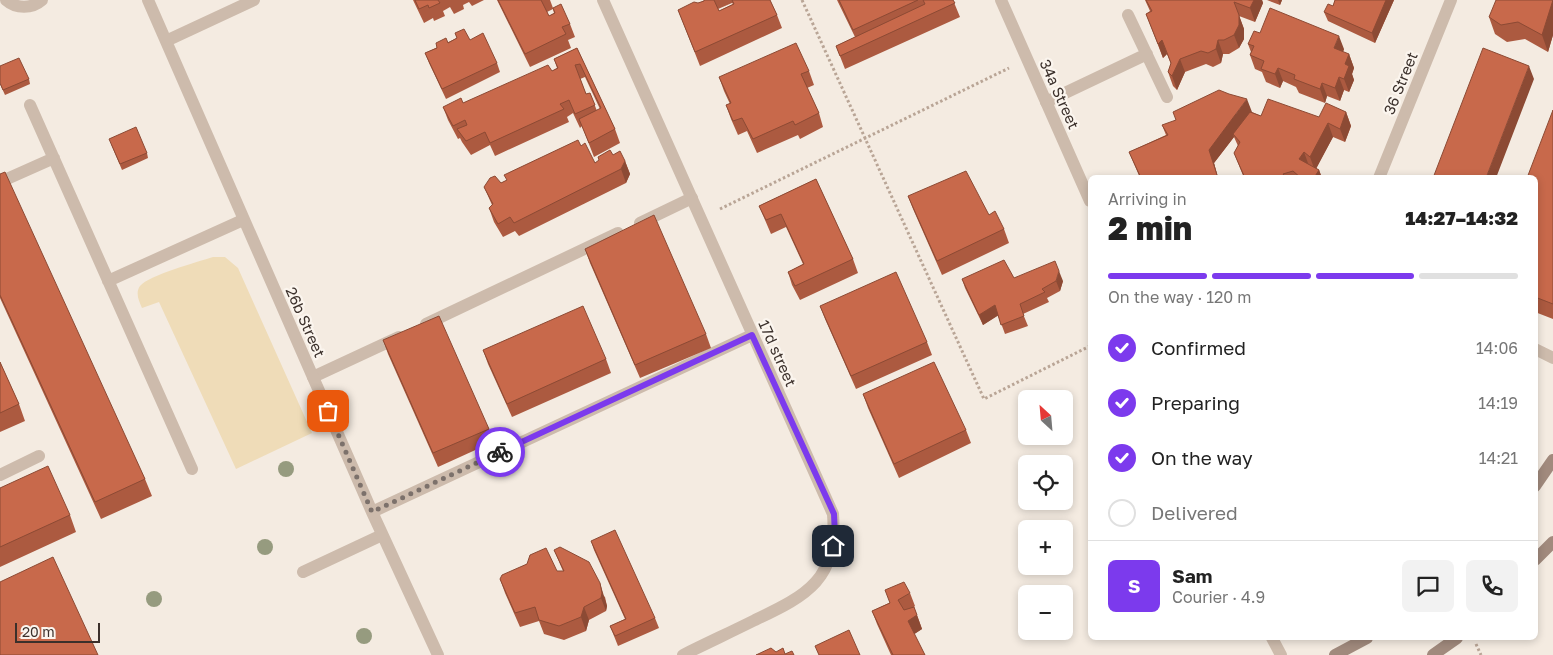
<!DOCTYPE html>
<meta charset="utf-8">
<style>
:root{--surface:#fff;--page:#f2f2f2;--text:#222;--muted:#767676;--line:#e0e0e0;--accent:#7c3aed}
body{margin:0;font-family:"Golos Text",sans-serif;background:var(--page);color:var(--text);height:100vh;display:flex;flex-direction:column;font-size:19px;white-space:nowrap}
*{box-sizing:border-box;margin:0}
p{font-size:16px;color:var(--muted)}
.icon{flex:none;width:28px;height:28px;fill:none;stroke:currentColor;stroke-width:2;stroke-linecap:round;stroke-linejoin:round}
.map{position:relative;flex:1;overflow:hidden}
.drawer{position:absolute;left:1088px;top:175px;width:450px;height:465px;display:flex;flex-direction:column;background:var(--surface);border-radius:8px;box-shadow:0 2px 8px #0003}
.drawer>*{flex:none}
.needle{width:32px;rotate:334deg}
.controls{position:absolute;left:1018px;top:390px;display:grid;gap:10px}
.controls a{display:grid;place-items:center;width:55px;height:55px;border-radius:8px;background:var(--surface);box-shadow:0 2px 8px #0003;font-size:25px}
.scale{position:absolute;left:15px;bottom:12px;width:85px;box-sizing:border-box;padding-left:5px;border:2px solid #3b302b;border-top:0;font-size:14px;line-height:18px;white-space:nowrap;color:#3b302b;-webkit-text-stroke:4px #fbf5ee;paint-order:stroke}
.pin{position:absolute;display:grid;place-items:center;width:42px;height:42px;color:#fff;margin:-21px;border-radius:10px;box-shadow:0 2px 8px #0006}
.courier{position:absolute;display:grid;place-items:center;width:50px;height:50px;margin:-25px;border:4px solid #7c3aed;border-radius:50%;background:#fff;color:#222;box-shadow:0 1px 6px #0007}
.headline em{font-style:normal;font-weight:800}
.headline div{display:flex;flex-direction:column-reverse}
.headline{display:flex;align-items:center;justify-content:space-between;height:85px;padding:0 20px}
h1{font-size:32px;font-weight:800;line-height:38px}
.bar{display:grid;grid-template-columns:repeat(4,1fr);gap:8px 5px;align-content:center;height:60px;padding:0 20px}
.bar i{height:6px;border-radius:4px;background:var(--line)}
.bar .current{background:var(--accent)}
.bar p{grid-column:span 4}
.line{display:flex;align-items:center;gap:12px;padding:0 20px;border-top:1px solid var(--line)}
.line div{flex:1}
.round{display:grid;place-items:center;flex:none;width:52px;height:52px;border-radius:8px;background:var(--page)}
ol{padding:0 20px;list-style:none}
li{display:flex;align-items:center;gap:15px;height:55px}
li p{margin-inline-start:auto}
li .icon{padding:5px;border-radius:50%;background:var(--accent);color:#fff;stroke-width:4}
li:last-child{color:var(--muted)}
li i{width:28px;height:28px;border:2px solid var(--line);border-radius:50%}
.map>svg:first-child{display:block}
.sand{fill:#efdcb8}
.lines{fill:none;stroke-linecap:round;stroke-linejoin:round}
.path{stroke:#b9a596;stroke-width:3;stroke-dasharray:2.5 2.5;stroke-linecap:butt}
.lane{stroke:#cdbbac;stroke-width:12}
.street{stroke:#cdbbac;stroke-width:12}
.secondary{stroke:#a18a7d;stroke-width:12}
.tree{fill:#969b7f}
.wall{fill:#ac5a40;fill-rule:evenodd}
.shaded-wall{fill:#8c4a34}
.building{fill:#c8694b;stroke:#8c4a34}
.done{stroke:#7c716b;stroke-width:5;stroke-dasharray:0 9}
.route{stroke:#7c3aed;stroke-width:6}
.labels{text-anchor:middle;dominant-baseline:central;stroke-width:4.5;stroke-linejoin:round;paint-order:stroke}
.street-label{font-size:15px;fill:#3b302b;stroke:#fbf5ee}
</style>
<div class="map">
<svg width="1553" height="655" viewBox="0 0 1553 655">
<rect width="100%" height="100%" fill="#f4ebe1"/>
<path class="sand" d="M213 257H225L238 268 312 433 236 469 159 302 142 308C139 301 135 293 140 286 149 275 198 262 213 257Z"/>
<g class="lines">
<path class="path" d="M802 0 984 399 1090 346
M720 209 1009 68
M1476 644 1481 655"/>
<path class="lane" d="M6 0C16 9 32 9 42 0
M1128 15 1167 97
M1046 102 1147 54
M640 223 692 198
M426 324 618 233
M1535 349 1553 358
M313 377 399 337
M303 572 382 535
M1272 638 1281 655"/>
<path class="street" d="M148 0 372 512 438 655
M603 0 833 514C838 579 808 595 755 620 731 632 707 643 683 655
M1001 0 1090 201
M166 41 254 0
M30 105 192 469
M1379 178 1451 0
M0 182 54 158
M108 281 243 220
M0 475 39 456
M372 512 752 335"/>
<path class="secondary" d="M1535 486 1553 460
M1535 560 1553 542
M1335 655 1367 638
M1433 655 1457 638"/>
</g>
<g class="tree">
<circle cx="286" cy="469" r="8"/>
<circle cx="265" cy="547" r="8"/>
<circle cx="154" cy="599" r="8"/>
<circle cx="364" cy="636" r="8"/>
</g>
<path class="wall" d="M413 0H484L472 6 469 2 463 5 464 9 454 14 450 7 443 11 445 16 434 21 433 18 424 23Z
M497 0H550L553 8 570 24 575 37 568 40 571 48 530 67ZM553 9 554 13 549 16 547 12Z
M704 0H770L777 15 782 28 700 66 678 10 698 3 704 1ZM732 3 733 4 719 11 718 9Z
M837 0H953L960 17 845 69 836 46 855 37Z
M1145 0H1262L1263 3 1255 22 1239 16 1244 29V39L1239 48 1229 54H1223L1221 63 1213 67 1206 64 1185 72 1177 90 1173 86 1168 72 1171 64 1167 54 1163 58 1146 14 1150 11Z
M1267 0H1282L1280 5Z
M1335 0H1394L1375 43 1328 21 1324 12 1333 6Z
M1553 0V35L1548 52 1525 39 1507 42 1495 34 1489 17Z
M455 33 470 40 497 63 500 72 446 99 429 63 425 53 457 38Z
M1260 33 1344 49 1343 52 1349 54 1354 68 1352 74 1354 80 1349 92 1344 90 1340 101 1327 96 1325 103 1299 93 1296 87 1283 81 1280 88 1266 82 1262 72 1255 69 1250 55 1251 52 1248 44Z
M577 48 615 129 620 143 594 157 582 126 580 128 573 113 567 117 569 122 495 156 490 145 471 155 462 142 460 138 458 139 448 120 443 107 463 103 552 71 557 68 554 59ZM585 77 600 109 597 111 590 93 586 94 580 79Z
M809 71 814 85 807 88 819 113 823 127 800 139 798 135 757 153 747 131 738 135 731 119 726 105 730 104 724 91 719 77Z
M29 79 30 84 5 95 0 84Z
M1553 110V319L1535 312V178Z
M1252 112 1261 116 1319 117 1346 112 1351 126 1345 142 1333 137 1316 168 1319 170 1322 178H1244L1234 153 1238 146 1234 137 1214 163 1218 178H1140L1129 152 1166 135 1162 125Z
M111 144 147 153 148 158 122 170Z
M581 146 595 163 613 155 625 161 630 174 626 183 519 236 515 231 503 237 494 222 489 208 492 205 484 187 501 183Z
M0 174 145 479 152 496 101 519 0 298Z
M816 179 853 259 858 273 800 300 792 285 788 272 803 264 786 227 771 234 759 206Z
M908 196 989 215 1004 229 1009 243 942 275 913 209Z
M585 249 706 334 711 348 640 378 590 263Z
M962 279 1063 281 1060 291 1047 298 1049 302 1023 314 1028 326 1005 334 998 315 983 325 965 288Z
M820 306 927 342 932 355 856 389 825 319Z
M383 340 489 429 493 442 438 467 388 354Z
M483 350 606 359 611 373 512 417 488 364Z
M0 362 19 404 25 421 0 432Z
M863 394 966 430 971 443 899 478 868 408Z
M0 488 70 515 76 532 0 567Z
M591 541 655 618 659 628 618 646 610 626 625 619 594 550Z
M554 550 605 597 607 606 606 611 589 620 586 631 564 640 544 634 539 621 520 627 505 593 500 579 527 564 557 571H563Z
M910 593 915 606 914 607 922 629 914 634 925 655H891L877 624 872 611Z"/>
<path class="shaded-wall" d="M1254 0H1262L1263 3 1255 22 1250 8Z
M1278 0H1282L1280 5Z
M1386 0H1394L1375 43 1372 33Z
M1553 0V35L1548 52 1542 35Z
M1239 15 1244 29V39L1239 48 1234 35Z
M1339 36 1344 49 1339 62 1334 48Z
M1162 40 1167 54 1163 58 1158 44Z
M1218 40 1223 54 1221 63 1216 49Z
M1349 54 1354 68 1352 74 1354 80 1349 92 1344 79 1345 64Z
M1180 59 1185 72 1177 90 1172 76Z
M1529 66 1534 79 1496 178H1486Z
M1278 68 1283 81 1280 88 1275 74Z
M1339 77 1344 90 1340 101 1335 88Z
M1322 83 1327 96 1325 103 1320 89Z
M1247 99 1252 112 1235 136 1233 134 1234 137 1214 163 1218 178 1209 150Z
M1346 112 1351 126 1345 142 1340 129Z
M1328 123 1333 137 1315 171 1310 157Z
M1304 152 1309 166 1299 159Z
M625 161 630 174 626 183 621 169Z
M1319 170 1322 178H1314Z
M1059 271 1063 281 1060 291 1056 281Z
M995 305 999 315 983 325 979 315Z
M600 583 607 606 606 611 601 598Z
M584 607 589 620 586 631 581 617Z
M917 615 922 629 913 635 908 621Z"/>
<path class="building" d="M415 0H438L440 3 429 8 428 5 419 9Z
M498 0H541L549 16 555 13 553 8 561 4 570 24 562 27 566 34 525 54Z
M704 0H714L719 11 734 4 732 0H770L777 15 695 52 678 10 694 2 698 3 704 1Z
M839 0H918L853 30Z
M923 0H953L955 3 840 56 836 46 925 4Z
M1146 0H1254L1250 8 1234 2 1239 15V25L1234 35 1224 40H1218L1216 49 1208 53 1201 51 1180 59 1172 76 1168 72 1171 63 1162 40 1158 44 1146 14 1152 11Z
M1335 0H1386L1372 33 1324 12 1328 4 1333 6Z
M1496 0H1553L1542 35 1518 22 1501 25 1489 17Z
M1270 8 1339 36 1334 48 1349 54 1345 64 1349 66 1344 79 1339 77 1335 88 1322 83 1320 89 1294 79 1295 75 1278 68 1275 74 1261 69 1264 61 1250 55 1254 46 1248 44 1254 31 1260 33Z
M464 29 470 40 483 33 497 63 442 89 425 53 437 48 436 43 446 38 448 43 457 38 455 33Z
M796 43 809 71 801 74 819 113 795 125 793 121 753 139 742 118 733 121 726 105 731 103 719 77Z
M577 48 615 129 589 143 579 119 601 108 580 64 575 65 586 94 590 93 595 105 575 114 569 100 560 104 564 109 490 143 485 132 466 141 457 129 467 125 465 120 453 126 443 107 461 98 463 103 548 65 552 71 558 68 554 59Z
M1483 48 1529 66 1486 178H1433Z
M19 58 29 79 3 90 0 83V66Z
M1219 90 1229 94 1247 99 1209 150 1218 178H1141L1129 152 1168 135 1162 125 1176 120 1173 112Z
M1268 99 1319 117 1326 103 1346 112 1340 129 1328 123 1310 157 1304 152 1299 159 1319 170 1314 178H1301L1293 171 1283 174 1286 178H1245L1234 153 1240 142 1233 134 1250 112 1261 116Z
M1553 110V304L1535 297V178H1527Z
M136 127 147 153 120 164 109 139Z
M578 140 581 146 585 143 595 163 599 160 598 157 610 150 613 155 620 151 625 161 621 169 514 223 510 217 498 224 489 208 493 204 484 187 490 178 495 176 501 183 507 180 504 175Z
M966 171 989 215 995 211 1004 229 937 261 908 196Z
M5 172 145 479 95 502 0 295V174Z
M816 179 853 259 795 286 788 272 804 264 781 214 766 220 759 206Z
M654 215 706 334 635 365 585 249Z
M1004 260 1014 278 1055 261 1059 271 1056 281 1042 289 1045 292 1020 304 1024 316 1001 325 995 305 979 315 962 279Z
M896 272 927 342 851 376 820 306Z
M583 306 606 359 507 404 483 350Z
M439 316 489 429 433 453 383 340Z
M0 362 19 404 0 413Z
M934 362 966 430 894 464 863 394Z
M48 466 70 515 0 547V488Z
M615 530 655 618 615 636 610 626 626 619 591 541Z
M560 547 589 562 600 583 602 593 601 598 584 607 581 617 559 626 539 620 535 607 515 613 500 579 502 575 527 564 530 555 546 548 557 571H564L554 550Z
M53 557 98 655H0V582Z
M904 582 910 593 898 600 904 610 914 607 917 615 908 621 925 655H893L872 611 890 603 885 590Z
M849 630 860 655H819L815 646Z
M771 648 776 652 783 648 785 654 792 651 794 655H756Z"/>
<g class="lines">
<path class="done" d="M328 411 372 512 500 452"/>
<path class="route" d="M500 452 752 335 834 514 835 535 833 546"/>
</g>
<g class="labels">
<g class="street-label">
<text transform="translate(1400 83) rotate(-68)">36 Street</text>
<text transform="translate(1060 94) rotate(66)">34a Street</text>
<text transform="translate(306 322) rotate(66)">26b Street</text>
<text transform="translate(778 353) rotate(66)">17d street</text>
</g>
</g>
</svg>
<div class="controls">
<a><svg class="needle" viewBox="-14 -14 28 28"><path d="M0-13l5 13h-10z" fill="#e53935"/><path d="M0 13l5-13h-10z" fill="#767676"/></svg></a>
<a><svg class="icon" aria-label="locate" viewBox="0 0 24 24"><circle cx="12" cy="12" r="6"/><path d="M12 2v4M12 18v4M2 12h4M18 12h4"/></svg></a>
<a>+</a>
<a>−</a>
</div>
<div class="scale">20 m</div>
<div class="pin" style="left:328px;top:411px;background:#ea580c"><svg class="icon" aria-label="bag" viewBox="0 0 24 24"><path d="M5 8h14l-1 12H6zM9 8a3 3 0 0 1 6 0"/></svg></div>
<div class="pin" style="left:833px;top:546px;background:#1f2937"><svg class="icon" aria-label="home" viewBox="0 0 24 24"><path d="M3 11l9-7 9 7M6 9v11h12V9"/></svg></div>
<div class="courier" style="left:500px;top:452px"><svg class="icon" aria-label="bike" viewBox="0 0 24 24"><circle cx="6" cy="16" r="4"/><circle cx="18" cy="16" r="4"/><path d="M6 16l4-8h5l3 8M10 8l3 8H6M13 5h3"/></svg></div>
<section class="drawer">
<div class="headline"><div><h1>2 min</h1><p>Arriving in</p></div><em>14:27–14:32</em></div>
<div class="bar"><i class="current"></i><i class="current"></i><i class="current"></i><i></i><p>On the way · 120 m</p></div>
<ol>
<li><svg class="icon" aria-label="check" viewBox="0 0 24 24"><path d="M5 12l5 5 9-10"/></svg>Confirmed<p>14:06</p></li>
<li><svg class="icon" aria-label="check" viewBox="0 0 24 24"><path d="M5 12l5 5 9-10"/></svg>Preparing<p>14:19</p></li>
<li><svg class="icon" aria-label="check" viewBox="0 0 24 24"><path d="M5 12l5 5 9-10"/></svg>On the way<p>14:21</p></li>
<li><i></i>Delivered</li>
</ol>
<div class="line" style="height:90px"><b class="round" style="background:var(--accent);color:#fff">S</b><div><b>Sam</b><p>Courier · 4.9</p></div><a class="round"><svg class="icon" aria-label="chat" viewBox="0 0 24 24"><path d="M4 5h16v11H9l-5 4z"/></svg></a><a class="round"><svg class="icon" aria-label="phone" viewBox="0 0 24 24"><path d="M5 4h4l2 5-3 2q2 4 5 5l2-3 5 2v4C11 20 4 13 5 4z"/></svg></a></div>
</section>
</div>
